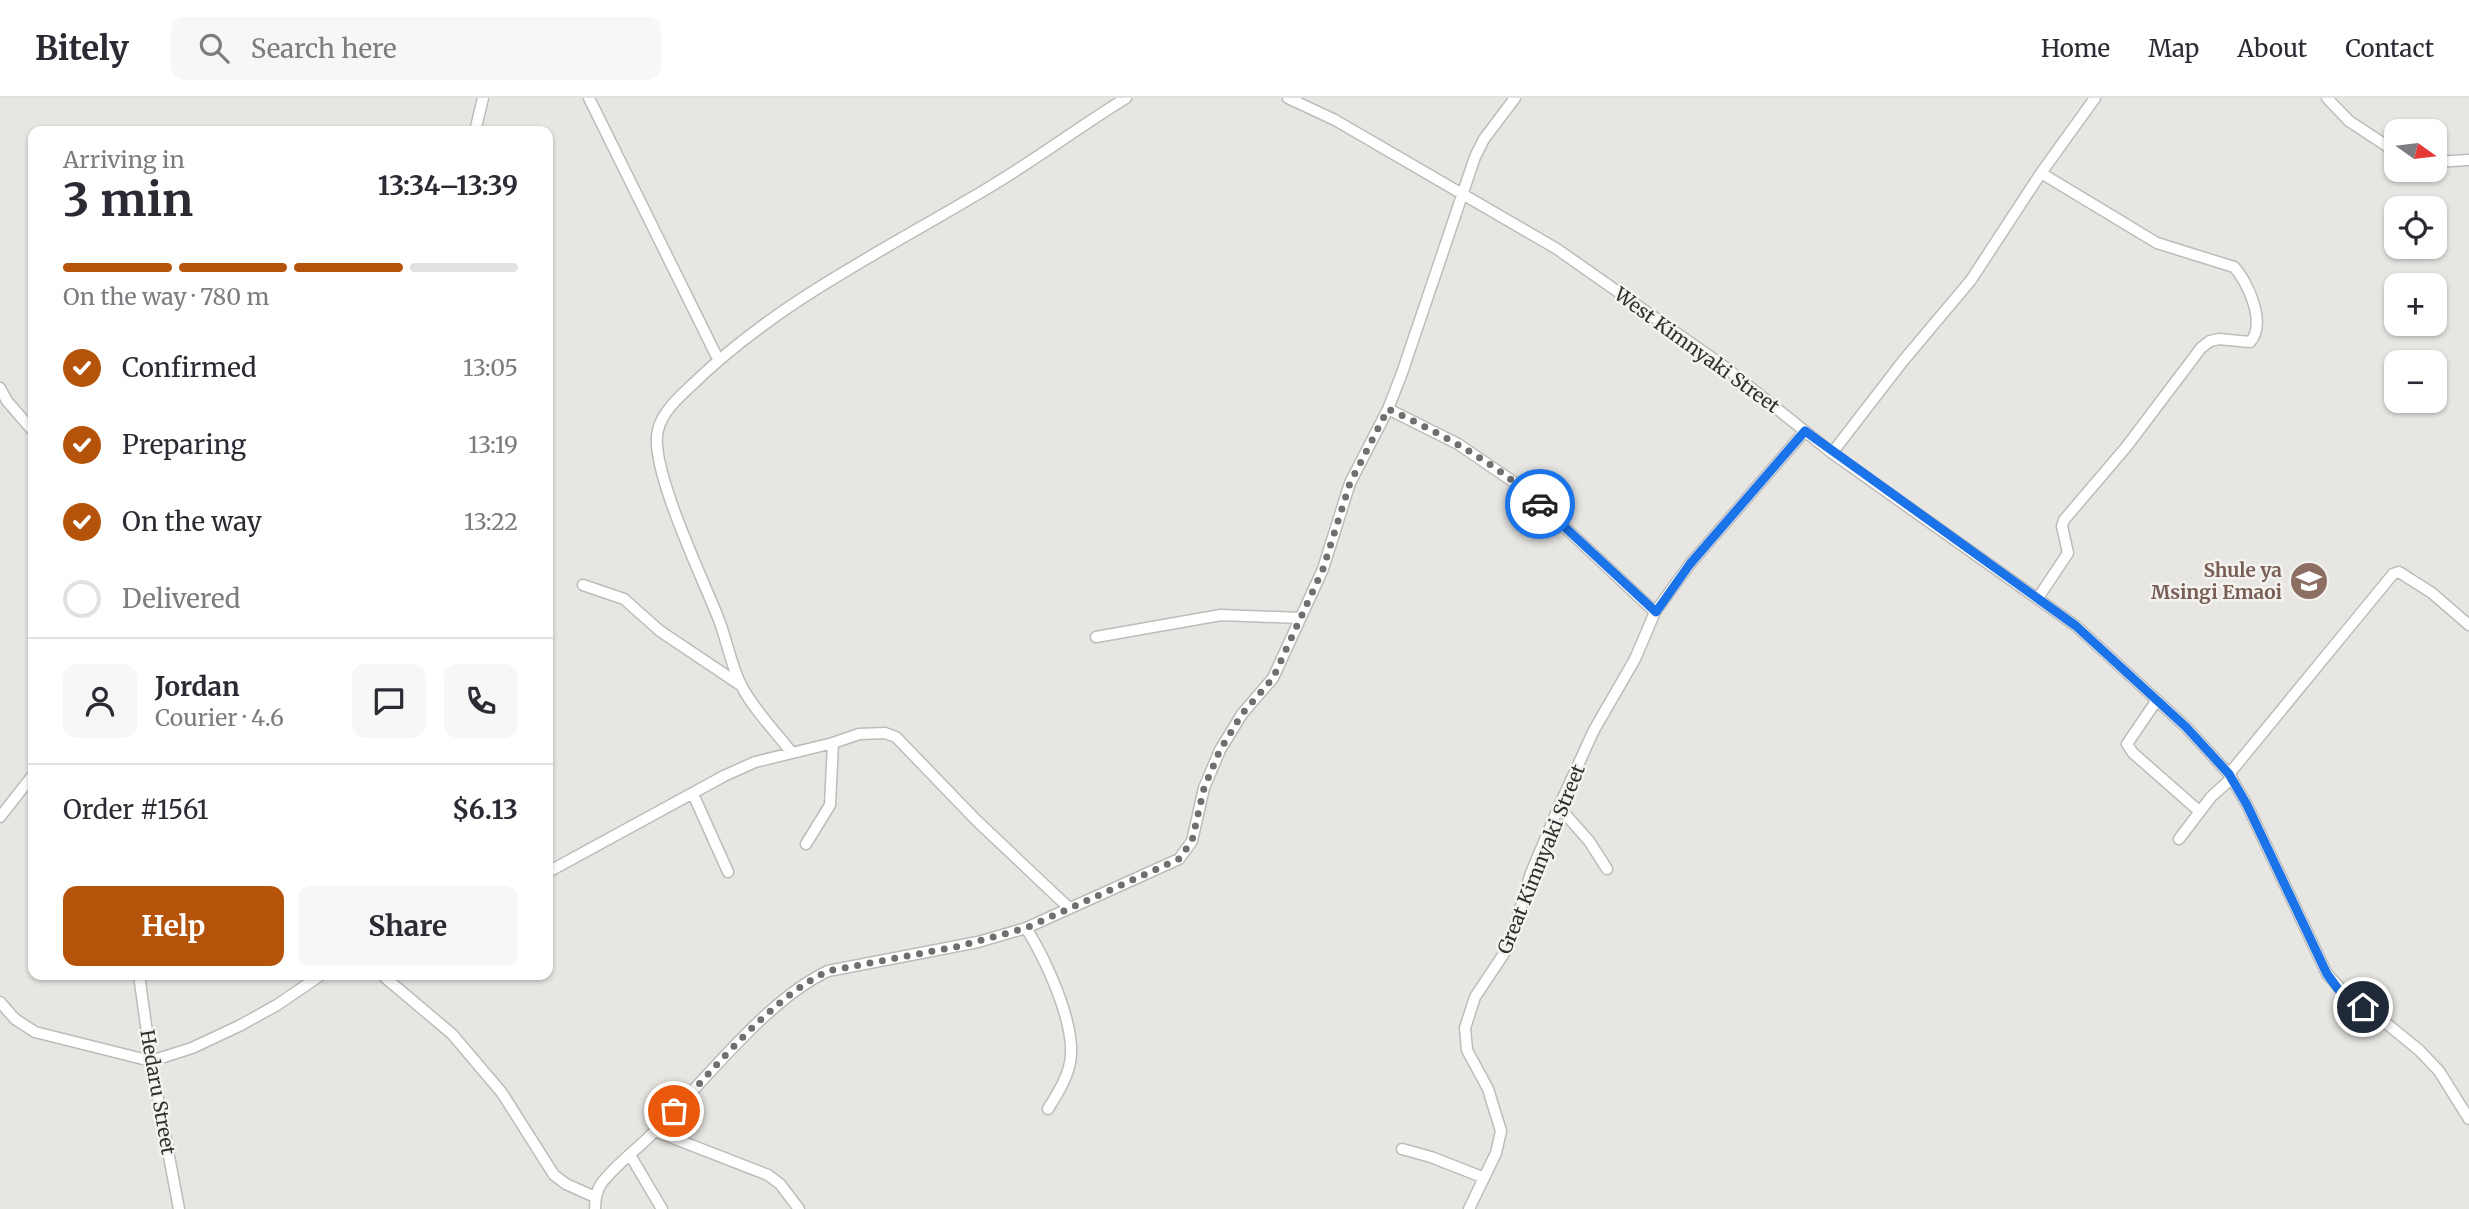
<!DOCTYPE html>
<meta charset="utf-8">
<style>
:root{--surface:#fff;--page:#f7f7f7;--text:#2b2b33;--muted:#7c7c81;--line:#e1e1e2;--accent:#b45309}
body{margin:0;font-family:Merriweather,serif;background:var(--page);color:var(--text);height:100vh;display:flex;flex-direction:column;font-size:26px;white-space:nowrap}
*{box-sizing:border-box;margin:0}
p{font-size:23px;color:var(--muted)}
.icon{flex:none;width:38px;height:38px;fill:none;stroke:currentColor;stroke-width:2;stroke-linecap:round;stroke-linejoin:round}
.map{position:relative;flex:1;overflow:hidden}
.drawer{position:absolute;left:28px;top:28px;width:525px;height:854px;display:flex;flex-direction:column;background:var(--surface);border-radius:14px;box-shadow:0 2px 5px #0004}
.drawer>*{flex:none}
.needle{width:46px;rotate:104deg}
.controls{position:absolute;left:2384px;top:21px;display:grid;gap:14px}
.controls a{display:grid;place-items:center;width:63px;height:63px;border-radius:14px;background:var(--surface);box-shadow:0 2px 5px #0004;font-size:35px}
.pin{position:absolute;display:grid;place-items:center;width:60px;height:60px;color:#fff;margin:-30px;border:4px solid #fff;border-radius:50%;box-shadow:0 2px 7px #0007}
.courier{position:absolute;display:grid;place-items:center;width:70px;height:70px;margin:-35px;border:5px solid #1a73e8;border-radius:50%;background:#fff;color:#222;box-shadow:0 2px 9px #0007}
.headline em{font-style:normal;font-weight:700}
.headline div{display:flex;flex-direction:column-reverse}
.headline{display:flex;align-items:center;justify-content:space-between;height:119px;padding:0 35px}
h1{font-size:46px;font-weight:700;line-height:52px}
.bar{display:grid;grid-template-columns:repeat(4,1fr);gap:10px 7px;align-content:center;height:84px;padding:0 35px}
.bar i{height:9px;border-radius:5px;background:var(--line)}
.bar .selected{background:var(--accent)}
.bar p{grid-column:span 4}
.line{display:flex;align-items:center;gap:18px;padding:0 35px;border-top:2px solid var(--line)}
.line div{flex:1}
.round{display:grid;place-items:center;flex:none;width:74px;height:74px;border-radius:14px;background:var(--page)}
ol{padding:0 35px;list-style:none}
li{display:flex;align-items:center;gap:21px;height:77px}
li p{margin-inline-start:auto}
li .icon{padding:7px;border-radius:50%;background:var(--accent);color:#fff;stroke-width:4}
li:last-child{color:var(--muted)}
li i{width:38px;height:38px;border:4px solid var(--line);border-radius:50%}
.primary-button{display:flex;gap:14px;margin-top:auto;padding:14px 35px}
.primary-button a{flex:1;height:80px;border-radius:14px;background:var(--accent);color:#fff;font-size:28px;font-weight:700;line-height:80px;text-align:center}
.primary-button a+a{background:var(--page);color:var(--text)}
header{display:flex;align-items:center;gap:42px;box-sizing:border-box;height:98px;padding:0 35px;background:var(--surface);border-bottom:2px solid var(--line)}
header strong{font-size:33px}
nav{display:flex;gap:38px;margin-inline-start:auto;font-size:24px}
.search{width:490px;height:63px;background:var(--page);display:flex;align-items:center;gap:18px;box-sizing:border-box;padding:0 24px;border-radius:14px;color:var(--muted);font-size:26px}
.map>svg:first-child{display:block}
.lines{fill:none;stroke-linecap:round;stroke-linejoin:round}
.street-casing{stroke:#bebcb9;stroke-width:13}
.street{stroke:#fff;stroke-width:10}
.done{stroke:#706f6d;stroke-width:7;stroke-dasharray:0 12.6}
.route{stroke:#1a73e8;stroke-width:9}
.labels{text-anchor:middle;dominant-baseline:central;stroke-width:5;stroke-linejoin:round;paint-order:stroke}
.street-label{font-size:19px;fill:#302f2e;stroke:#f5f3f0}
.education-label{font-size:19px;font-weight:bold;fill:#785e54;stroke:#f5f3f0;text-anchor:end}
</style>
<header>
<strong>Bitely</strong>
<div class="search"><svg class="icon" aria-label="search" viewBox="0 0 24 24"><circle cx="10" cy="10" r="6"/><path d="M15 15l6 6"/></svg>Search here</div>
<nav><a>Home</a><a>Map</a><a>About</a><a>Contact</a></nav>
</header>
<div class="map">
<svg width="2469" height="1111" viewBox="0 0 2469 1111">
<rect width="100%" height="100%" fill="#e8e6e3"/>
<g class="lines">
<defs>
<path id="street" d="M589 0 718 261
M1288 0 1335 22 1557 151 1725 269 1832 355 2076 528 2186 629 2229 676 2247 707 2327 876 2350 901 2376 917 2419 952 2439 973 2469 1021
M2327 0 2349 23 2396 54
M475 33 483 0
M2434 64 2469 62
M0 290 7 303 33 333
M1388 311 1458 346 1524 391 1655 514
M1832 355 1903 263 1971 182 2041 75 2095 0
M583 487 624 501 660 533 742 588
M2038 500 2068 455 2062 428 2064 422 2127 348 2201 250 2210 243 2219 241 2250 244C2267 226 2248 184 2234 169L2157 145 2041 75
M1096 539 1221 517 1300 520
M2157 602 2127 646 2133 655 2199 713
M792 655C776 634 753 611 741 587 731 567 727 543 719 522 704 483 648 368 658 332 662 314 680 298 693 286 778 203 887 151 988 90 1035 62 1079 29 1126 0
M2229 676 2393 476 2399 474 2432 495 2469 527
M693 696 728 774
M1559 709 1589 743 1607 771
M0 719 33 677
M2179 741 2211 699 2232 680
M806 746 830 707 833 645
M548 774 724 678 755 664 833 645 859 636 885 635 896 639 976 722 1068 809
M1026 830C1045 860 1073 920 1071 957 1070 976 1058 995 1048 1011
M139 877 151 963 179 1111
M382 877 452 936 502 995 554 1077 566 1086 595 1099
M0 904 15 921 35 934 151 963 192 950 239 928 277 907 321 877
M655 1033 768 1077 780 1086 799 1111
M1402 1051 1431 1059 1482 1079
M630 1057 662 1111
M595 1111C595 1102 596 1094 601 1086 616 1066 638 1051 655 1033 704 984 766 902 828 873L978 844 1026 830 1179 761 1192 743 1204 690 1220 652 1242 616 1273 580 1323 471 1350 385 1388 311 1402 275 1475 59 1484 41 1515 0
M1469 1111 1496 1055 1501 1033 1488 991 1467 952 1465 930 1475 899 1509 848 1531 775 1557 713 1594 632 1635 561 1655 514 1690 466 1805 333"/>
</defs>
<use href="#street" class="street-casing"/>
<use href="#street" class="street"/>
</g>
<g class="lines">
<path class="done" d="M674 1013C717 968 771 900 828 873L960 848 1026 830 1179 761 1192 743 1204 690 1220 652 1242 616 1273 580 1323 471 1350 385 1388 311C1442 336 1495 364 1540 406"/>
<path class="route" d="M1540 406 1656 514 1690 466 1805 333 2076 528 2186 629 2229 676 2247 707 2327 876 2338 891 2363 909"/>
</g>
<defs>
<symbol id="school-disc" viewBox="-11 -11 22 22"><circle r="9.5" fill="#8d6e63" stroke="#f5f3f0"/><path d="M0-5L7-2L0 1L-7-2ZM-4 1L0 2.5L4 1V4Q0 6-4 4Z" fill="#fff"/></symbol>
</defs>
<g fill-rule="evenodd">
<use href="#school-disc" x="2287" y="461" width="44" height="44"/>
</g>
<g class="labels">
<g class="street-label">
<text transform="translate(1697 252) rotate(36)">West Kimnyaki Street</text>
<text transform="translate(1541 761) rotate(-68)">Great Kimnyaki Street</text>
<text transform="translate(158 994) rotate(80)">Hedaru Street</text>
</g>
<g class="education-label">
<text x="2282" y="472">Shule ya<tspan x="2282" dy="22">Msingi Emaoi</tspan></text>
</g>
</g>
</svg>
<div class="controls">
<a><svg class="needle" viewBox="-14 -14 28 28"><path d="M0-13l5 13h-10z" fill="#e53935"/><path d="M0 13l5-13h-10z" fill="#7c7c81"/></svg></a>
<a><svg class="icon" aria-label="locate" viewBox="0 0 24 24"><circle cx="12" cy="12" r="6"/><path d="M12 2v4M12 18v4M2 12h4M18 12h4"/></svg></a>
<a>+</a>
<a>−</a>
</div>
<div class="pin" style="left:674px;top:1013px;background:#ea580c"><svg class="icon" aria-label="bag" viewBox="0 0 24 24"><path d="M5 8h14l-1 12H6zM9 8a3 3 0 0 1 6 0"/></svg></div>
<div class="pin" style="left:2363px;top:909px;background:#1f2937"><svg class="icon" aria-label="home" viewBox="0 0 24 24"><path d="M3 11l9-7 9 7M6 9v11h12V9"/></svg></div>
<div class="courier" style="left:1540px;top:406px"><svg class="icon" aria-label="car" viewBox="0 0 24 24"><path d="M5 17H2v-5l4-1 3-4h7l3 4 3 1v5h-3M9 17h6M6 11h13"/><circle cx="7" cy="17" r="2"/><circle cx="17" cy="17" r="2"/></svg></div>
<section class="drawer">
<div class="headline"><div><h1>3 min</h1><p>Arriving in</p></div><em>13:34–13:39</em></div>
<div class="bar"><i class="selected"></i><i class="selected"></i><i class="selected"></i><i></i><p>On the way · 780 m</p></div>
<ol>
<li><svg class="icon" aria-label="check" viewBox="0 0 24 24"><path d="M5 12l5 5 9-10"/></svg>Confirmed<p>13:05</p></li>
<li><svg class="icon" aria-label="check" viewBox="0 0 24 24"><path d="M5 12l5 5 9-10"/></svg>Preparing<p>13:19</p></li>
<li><svg class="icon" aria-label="check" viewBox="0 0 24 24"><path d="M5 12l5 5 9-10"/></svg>On the way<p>13:22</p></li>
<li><i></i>Delivered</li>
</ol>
<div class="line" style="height:126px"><a class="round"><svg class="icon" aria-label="person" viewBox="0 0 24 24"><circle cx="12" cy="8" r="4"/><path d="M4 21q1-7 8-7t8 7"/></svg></a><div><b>Jordan</b><p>Courier · 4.6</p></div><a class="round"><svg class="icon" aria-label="chat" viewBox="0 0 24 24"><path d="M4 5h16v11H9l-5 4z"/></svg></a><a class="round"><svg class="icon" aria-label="phone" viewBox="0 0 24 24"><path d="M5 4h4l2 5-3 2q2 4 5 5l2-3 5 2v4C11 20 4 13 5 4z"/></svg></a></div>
<div class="line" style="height:91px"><div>Order #1561</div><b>$6.13</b></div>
<div class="primary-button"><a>Help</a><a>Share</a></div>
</section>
</div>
